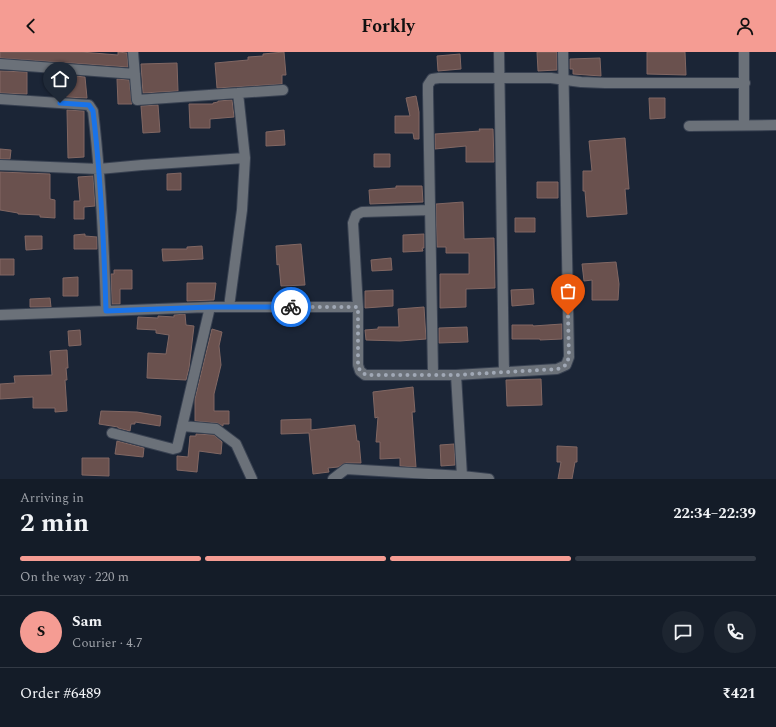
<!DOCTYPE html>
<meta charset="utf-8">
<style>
:root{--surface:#141c28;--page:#1d2530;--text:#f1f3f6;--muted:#9da1a8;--line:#333a45;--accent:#f59c93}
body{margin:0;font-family:Spectral,serif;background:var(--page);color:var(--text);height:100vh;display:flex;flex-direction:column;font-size:15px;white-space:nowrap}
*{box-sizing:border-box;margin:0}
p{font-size:13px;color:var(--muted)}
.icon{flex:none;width:22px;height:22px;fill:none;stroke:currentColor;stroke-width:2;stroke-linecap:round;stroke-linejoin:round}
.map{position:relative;height:427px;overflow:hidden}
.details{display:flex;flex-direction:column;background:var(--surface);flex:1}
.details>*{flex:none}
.pin{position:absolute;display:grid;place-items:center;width:34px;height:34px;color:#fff;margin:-41px -17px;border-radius:50% 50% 50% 0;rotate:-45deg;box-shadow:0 0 4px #0007}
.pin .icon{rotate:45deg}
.courier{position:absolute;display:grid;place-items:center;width:40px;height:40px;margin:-20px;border:3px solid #1a73e8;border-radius:50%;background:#fff;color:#222;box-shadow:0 1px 5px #0007}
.overview em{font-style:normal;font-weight:700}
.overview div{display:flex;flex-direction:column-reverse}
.overview{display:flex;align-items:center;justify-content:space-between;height:68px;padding:0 20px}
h1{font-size:26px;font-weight:700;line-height:30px}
.bar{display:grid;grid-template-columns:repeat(4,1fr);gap:6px 4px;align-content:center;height:48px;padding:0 20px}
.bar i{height:5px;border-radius:3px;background:var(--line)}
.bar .on{background:var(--accent)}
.bar p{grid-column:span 4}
.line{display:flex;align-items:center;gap:10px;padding:0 20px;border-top:1px solid var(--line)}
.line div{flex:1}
.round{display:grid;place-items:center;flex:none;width:42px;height:42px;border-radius:21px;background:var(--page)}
header{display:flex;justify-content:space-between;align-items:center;height:52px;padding:0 20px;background:var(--accent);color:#111;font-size:18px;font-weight:700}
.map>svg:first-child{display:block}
.building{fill:#6a514e;stroke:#816763}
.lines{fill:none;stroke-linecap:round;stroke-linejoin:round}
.minor-casing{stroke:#384151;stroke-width:12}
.minor{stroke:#6b7179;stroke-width:10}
.done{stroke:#a0a8b5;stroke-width:4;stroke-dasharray:0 7.2}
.route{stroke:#1a73e8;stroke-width:5}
</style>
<header><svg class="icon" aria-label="back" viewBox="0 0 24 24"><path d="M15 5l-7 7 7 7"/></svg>Forkly<svg class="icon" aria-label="person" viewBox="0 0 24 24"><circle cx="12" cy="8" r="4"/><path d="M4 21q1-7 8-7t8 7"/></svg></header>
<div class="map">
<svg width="776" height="427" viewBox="0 0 776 427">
<rect width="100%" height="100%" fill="#1b2536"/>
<path class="building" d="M0 0H81L118 3V0L127 1 128 15 0 6Z
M284 0 286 23H282V32L217 36 215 11 248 8V5L263 4V2Z
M537 0H557V18L538 19Z
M647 0H685L686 23 647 22Z
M460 2 461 17 438 19 437 4Z
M600 6 601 24 573 22V17H570V7Z
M177 11 178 39 143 41 141 12Z
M0 19 27 20V42L0 41Z
M64 23 85 25 87 46 66 45Z
M117 27 129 28 132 52H118Z
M416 44 419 60V87H414L413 81H395V64H410L406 46Z
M649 46H665V66L650 67Z
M232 48 234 65 210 67V76H190L189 52H213V51L218 50V49Z
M158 53 160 80 143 81 141 54Z
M67 58 84 59V105L68 106Z
M479 77H493L494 110H466V94L435 97V82L480 79Z
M284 78 285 93 266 94V80Z
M625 86 629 137H625L627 162 587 165 585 139H583V119H592L589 89Z
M0 97 11 98 10 107H0Z
M374 102H390V115H374Z
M0 120 50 122V147L55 148V166L40 165V163L18 162V161L0 158Z
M181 121V138H167V122Z
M93 124 95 154 84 155V167H74V149H80L78 125Z
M537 130H558V146H537Z
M396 134H422L423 150 370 152 369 138 396 136Z
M463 150 464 187 494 186 495 236 466 237V255L440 256V222H469V201H446V195H437L436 152Z
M515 166H535V180H515Z
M85 182V184L97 185V197H74V183Z
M424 182V196H422L423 199 403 200V183Z
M25 184H42V197L26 198Z
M301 192 305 233 281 234 279 212 277 213 276 194Z
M202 194 203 207 163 209 162 197H187V195Z
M391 206 392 218 372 219 371 208Z
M0 207H14V223H0Z
M616 210 619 232 618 248H592V228L584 229 582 212Z
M114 218H132V237H120V252H112L111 222H114Z
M78 225V244H63V226Z
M187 231H216L214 248 187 249Z
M533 237 534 252 512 254 511 238Z
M393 238V254L365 256V239Z
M50 246 51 255H30V247Z
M424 255 426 287 400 289 366 288 365 278 378 277V275H399L398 257Z
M185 262 186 273 194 274 189 316 186 328 147 326 148 301 166 302 169 283 156 281V278L137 277 138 265 158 266V264L174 265V263Z
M562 272V287L540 288V287H512V273H533V274Z
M467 275 468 290 439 291V276Z
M212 277 222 280 219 294 221 313 214 342V359H229V372H223V374L217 371 195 369V347Z
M80 278 81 293 69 294 68 279Z
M67 298 68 316H66L67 328H65L67 359 55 360V356H33V345L0 347V332L15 331 14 324 52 323 50 299Z
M541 327 542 353 507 354 506 328Z
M413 335 415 360H412L416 415 400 414V406L380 407V390H376L378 365 375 366 373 340Z
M101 359 137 360 161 364 160 374 135 370V372H131L130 379 118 376V375L99 372Z
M311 367V378L355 373 357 389H359L361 411H346L338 415 328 416 329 420 313 422 309 381 281 382V368Z
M196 382 214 383 222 390 221 402 199 399 197 420 177 418V404L188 405 190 384H196Z
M117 389 144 396 143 405 115 402Z
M454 392 455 413 441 414 440 393Z
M557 394 577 395V410H575L572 427H558L561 410H557Z
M82 406H109V424L82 423Z"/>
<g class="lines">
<defs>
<path id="minor" d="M133 0 137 48 283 38
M499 0 504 320
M0 12 135 22
M0 47 89 53 93 59C101 126 104 192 106 259
M744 73V0
M689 74 776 73
M0 113 99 117 142 113 245 106
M229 255 242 158 245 106 238 41
M358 255 353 171 356 163 362 160 430 158
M0 263 210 255H358V313L360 319 365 323H456L462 424
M433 322 428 42V33L432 27 439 26H551L581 30 605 31H745
M456 323 557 317 566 313 569 305 563 0
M182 374 216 377 236 392 252 427
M112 381 173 397 177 396 210 255
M333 427 346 417 462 424 489 427"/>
</defs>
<use href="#minor" class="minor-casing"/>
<use href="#minor" class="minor"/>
</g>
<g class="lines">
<path class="done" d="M291 255H358V313L360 319 366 323H456L558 317 566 313 569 305 568 263"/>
<path class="route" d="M60 51 89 53 93 59C101 126 104 192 106 259L210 255H291"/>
</g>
</svg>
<div class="pin" style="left:568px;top:263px;background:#ea580c"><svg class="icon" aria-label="bag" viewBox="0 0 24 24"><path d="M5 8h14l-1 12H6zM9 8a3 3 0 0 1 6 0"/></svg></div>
<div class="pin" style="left:60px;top:51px;background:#1f2937"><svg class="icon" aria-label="home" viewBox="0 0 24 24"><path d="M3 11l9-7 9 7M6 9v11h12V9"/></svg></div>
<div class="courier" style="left:291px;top:255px"><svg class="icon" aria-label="bike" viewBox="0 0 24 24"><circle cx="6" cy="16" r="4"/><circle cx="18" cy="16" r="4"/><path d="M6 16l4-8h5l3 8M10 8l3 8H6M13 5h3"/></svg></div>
</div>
<section class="details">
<div class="overview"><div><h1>2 min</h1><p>Arriving in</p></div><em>22:34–22:39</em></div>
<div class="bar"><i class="on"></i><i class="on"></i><i class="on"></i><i></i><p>On the way · 220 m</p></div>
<div class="line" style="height:72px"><b class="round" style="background:var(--accent);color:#111">S</b><div><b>Sam</b><p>Courier · 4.7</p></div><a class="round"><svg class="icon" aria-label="chat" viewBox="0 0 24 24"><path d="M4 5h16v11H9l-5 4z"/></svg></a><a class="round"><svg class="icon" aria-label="phone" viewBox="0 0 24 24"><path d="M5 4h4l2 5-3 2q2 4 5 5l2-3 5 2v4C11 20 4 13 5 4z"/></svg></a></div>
<div class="line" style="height:52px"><div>Order #6489</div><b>₹421</b></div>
</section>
